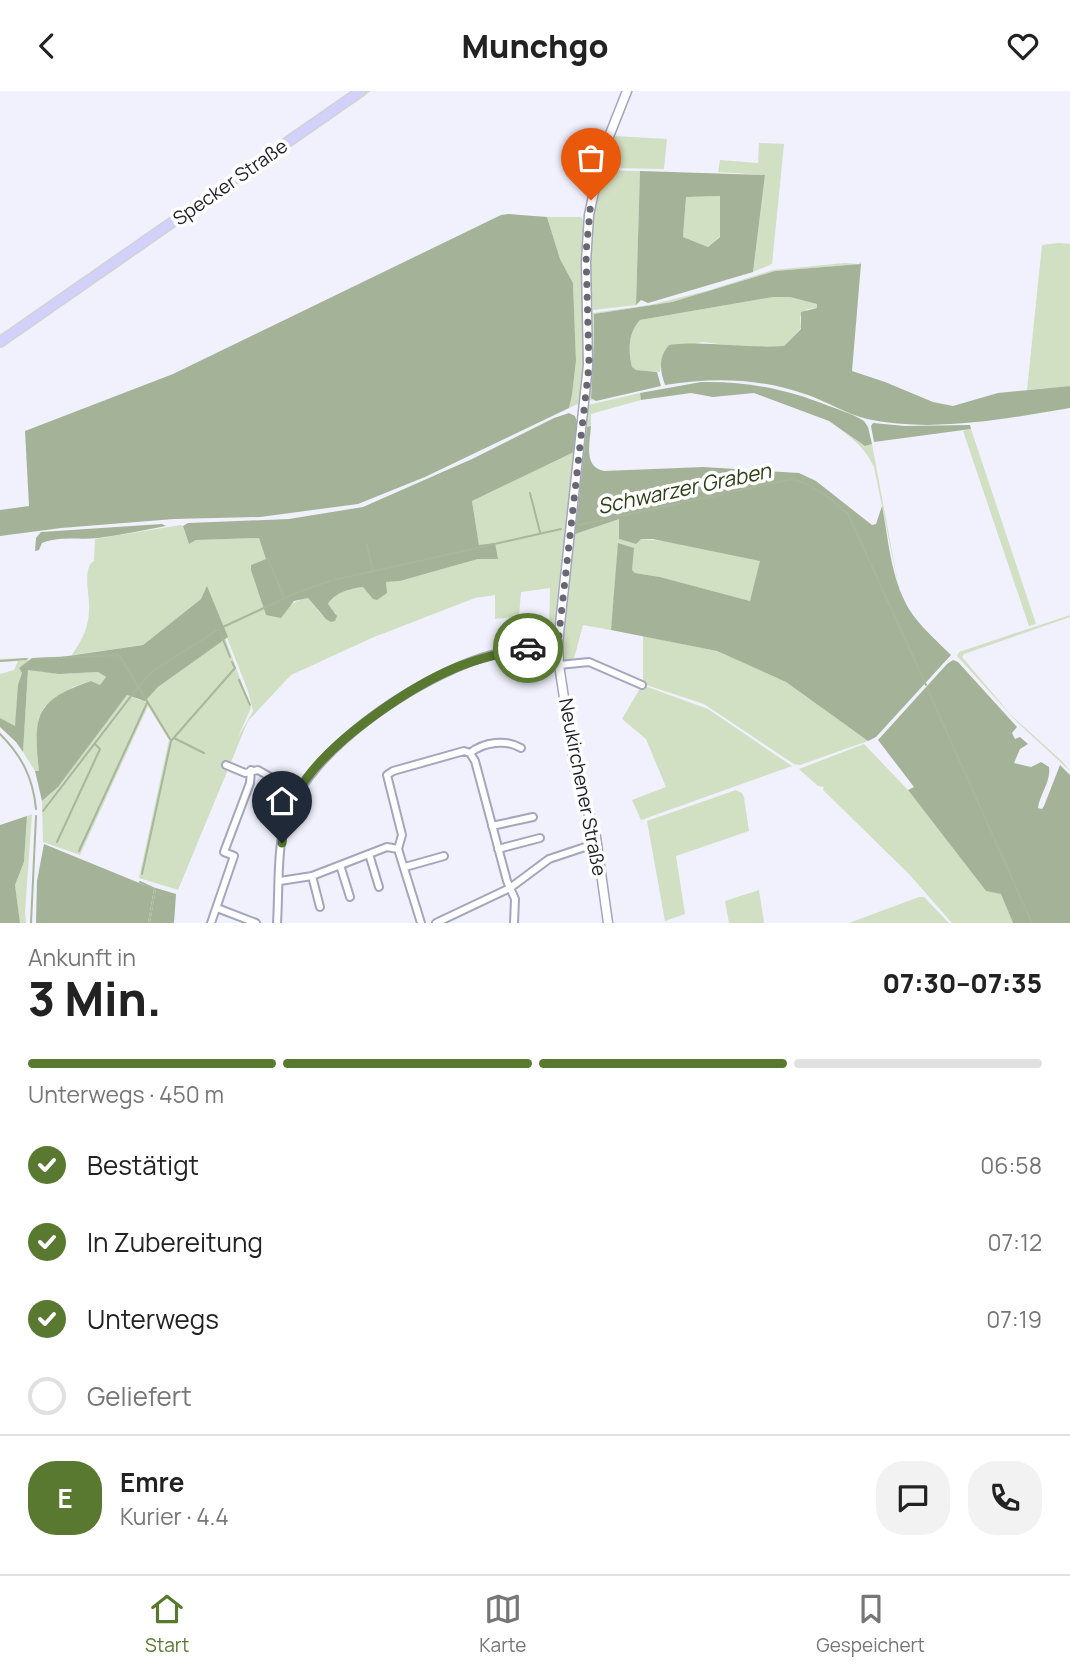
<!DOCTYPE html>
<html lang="de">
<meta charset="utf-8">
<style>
:root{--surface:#fff;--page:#f2f2f2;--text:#222;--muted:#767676;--line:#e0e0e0;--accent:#58792f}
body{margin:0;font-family:Manrope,sans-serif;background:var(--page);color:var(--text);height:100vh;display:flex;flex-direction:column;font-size:26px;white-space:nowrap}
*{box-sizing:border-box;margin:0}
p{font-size:23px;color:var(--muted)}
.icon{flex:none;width:38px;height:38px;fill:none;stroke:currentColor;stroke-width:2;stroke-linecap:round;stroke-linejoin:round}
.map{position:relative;height:832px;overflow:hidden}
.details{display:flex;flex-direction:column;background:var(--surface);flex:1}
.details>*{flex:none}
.pin{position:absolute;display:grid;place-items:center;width:60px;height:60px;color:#fff;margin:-72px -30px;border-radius:50% 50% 50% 0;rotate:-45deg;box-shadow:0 0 7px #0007}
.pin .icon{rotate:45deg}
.courier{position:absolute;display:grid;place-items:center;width:70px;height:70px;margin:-35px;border:5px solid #58792f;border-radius:50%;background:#fff;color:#222;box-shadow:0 2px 9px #0007}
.headline em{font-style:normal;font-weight:800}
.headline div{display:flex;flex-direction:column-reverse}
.headline{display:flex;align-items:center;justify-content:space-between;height:119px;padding:0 28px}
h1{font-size:46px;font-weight:800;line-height:52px}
.bar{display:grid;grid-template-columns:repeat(4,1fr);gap:10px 7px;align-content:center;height:84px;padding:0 28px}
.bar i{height:9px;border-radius:5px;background:var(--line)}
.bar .selected{background:var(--accent)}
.bar p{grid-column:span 4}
.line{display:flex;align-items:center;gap:18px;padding:0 28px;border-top:2px solid var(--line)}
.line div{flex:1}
.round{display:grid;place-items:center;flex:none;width:74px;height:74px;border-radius:28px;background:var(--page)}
ol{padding:0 28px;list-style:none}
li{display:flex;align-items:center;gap:21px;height:77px}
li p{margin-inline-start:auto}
li .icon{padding:7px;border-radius:50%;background:var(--accent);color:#fff;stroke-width:4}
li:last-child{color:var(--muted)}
li i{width:38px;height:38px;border:4px solid var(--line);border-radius:50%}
header{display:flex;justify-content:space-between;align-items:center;height:91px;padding:0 28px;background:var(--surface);font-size:32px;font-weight:800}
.menu{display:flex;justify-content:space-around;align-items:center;height:98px;border-top:2px solid var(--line);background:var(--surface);font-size:19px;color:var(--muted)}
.menu a{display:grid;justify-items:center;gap:4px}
.menu .selected{color:var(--accent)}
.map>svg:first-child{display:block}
.green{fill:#d1dfc3}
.forest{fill:#a4b297;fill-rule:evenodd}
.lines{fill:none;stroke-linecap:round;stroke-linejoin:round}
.stream{stroke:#a8b69b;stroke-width:2}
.street-casing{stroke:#a4a5be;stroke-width:10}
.secondary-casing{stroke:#a4a5be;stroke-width:11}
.primary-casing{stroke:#d2d2d4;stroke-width:12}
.street{stroke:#fff;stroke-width:6}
.secondary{stroke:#fff;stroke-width:8}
.primary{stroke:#d1d1fb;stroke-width:9}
.done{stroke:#686872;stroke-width:7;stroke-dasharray:0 12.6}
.route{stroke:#58792f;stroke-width:9}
.labels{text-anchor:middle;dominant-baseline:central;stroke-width:7;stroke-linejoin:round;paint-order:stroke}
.street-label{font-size:19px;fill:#1f1f28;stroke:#fff}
.water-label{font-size:21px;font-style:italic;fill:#2d4014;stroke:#fff}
</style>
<header><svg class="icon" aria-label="back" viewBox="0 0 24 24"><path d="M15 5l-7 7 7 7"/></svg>Munchgo<svg class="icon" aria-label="heart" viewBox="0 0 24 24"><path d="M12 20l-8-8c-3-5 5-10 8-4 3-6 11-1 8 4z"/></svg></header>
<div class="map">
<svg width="1070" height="832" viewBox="0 0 1070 832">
<rect width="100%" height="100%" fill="#f0f1fc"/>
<path class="green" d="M365 0H371L105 185 104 183Z
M631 0H633L615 45 667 48 664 78 613 77 603 74Z
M759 52 784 53 772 173 753 181 765 84 718 81 720 69 758 72Z
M601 79 640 80 636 214 593 219 590 178 591 135Z
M721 105 720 145 708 156 683 146 686 106Z
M547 126H580L584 129 581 163 585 223 583 224 584 273 580 312 569 317 572 304 576 270 573 192 560 168Z
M1059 152 1070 153V295L1027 299 1042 154Z
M861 170V173L775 180 672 211 594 223V274L591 303 593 309 596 310 589 309 592 275V222L650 214 710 199 773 179 845 172 859 173Z
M773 206H790L817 213V217L807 218 800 226 801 237 783 256 756 257 702 251 663 263 660 281 635 279 632 276C628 259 628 242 640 229Z
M640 302 641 309 591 323V335L587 336 577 442 620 427 619 448 636 453 640 448 669 450 760 469V474L750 510 660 486 635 482 632 479V467L619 452 611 539 583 534 573 571 562 569 563 541 588 314Z
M829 330 865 355 872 353 899 498 874 376C864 354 848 344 829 330Z
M971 338 1036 533 1029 535 963 340Z
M574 361 553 544 549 543 550 497 521 501 519 525 495 528V504L475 507 374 546 291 584 248 630 178 799 139 787 169 649 148 615 80 764 43 751 42 710 58 696 127 604 140 609 149 605 158 596 225 547 251 617 237 648 253 620 248 600 207 496 201 508 143 554 72 564C84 546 90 534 89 512 88 498 85 485 90 473L94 470 95 448 181 434 183 435 189 453 196 449 259 447 267 465 266 468 251 474 266 524C282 523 292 509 308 507L322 524 335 529 336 522 330 518 328 513C334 502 351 496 363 496L367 500 385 497 386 491 400 490 478 468 492 466 479 454 472 410Z
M1070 524V526L964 563 962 566 1011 624 1063 671 1070 680 1017 631 957 565 959 561Z
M643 545 717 560 786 591 868 650 800 674 794 673 704 613 643 593Z
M29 567 28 571 19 577 22 582 15 636 0 627V583L14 579 18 570 0 571V568Z
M28 578 59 583 98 581 106 586 100 594 91 590 73 596 44 616 40 681 35 680 23 661Z
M642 594 708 618 792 675 641 729 632 709 666 696 646 648 622 628Z
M864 653 908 699 986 800 1001 802 1013 832H952L909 783 823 699 824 696 818 695 799 678Z
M736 699 742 702 744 706 749 740 676 765 685 823 665 830 647 730Z
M32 723 25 821 26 832H20L15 794 24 771 27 725Z
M759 799 764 832H729L725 810Z
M924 806 949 832H849L919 806Z"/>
<path class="forest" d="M640 80 765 84 753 181 648 212 641 209 636 214ZM720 105V146L708 156 683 146 686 106Z
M508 123 547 126 560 168 573 192 576 270 572 304 569 317 425 386 358 413 260 426 174 428 61 437 0 445V419L29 415 25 340 173 283 501 124Z
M861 173 852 280 885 291 933 311 953 315 998 302 1070 295V317C1004 328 934 342 867 328 847 323 827 311 808 304 760 287 714 286 665 294 660 280 658 266 669 254 708 249 745 258 784 255L801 238V221L817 217V213L790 206H773L640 229C628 242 628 259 632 276L636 279 657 281 661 295 596 310 591 307 594 252V223L672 211 775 180Z
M701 291C746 290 786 298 829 315 840 319 853 323 864 330L868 336 872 353 865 355 829 330 754 302 713 306 691 302 641 309 640 302Z
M569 322 575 325 578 334 574 361 472 410 479 454 495 452 498 468H478L400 490 386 491 387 502 377 509 373 508 363 496C351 497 334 502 328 513L337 525 335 530 331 531 326 528 308 507 294 510 281 527 266 524 251 479V474L266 468 259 447 196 449 189 453 183 435 188 432 289 428 363 416 472 368 554 327Z
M873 332 905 335 970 334 971 338 874 351 871 335Z
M591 335C590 352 583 376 604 380L703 376 799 382 816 390 872 434 876 433 882 415C889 451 891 493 913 524 924 539 938 551 951 564L876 646 868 650 786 591 717 560 611 539 618 452 634 457 632 479 635 482 660 486 750 510 760 470 653 448H641L636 453 619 448V428L575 443 587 336Z
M162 433 166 435C143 439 121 444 98 447 78 449 61 445 42 452L39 459 35 460 36 447 41 441Z
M207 495 228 546 158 596 145 610 127 604 58 696 42 710 35 680H39C33 625 35 609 91 590L100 594 106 586 98 581 59 583 28 579 23 661 16 651 0 636V627L15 635 18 594 22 582 19 577 32 567 61 566 143 554 201 508Z
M953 569 958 571 1017 636 1012 642 1015 648 1020 646 1028 653 1020 658 1014 672 1031 676 1041 671 1049 676C1051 691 1040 702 1038 717L1042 718 1044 715 1060 674 1070 684V832H1013L1001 803 986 800 908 699 914 696 878 649 947 573Z
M27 725 24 771 15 794 20 832H0V734Z
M44 753 154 798 148 832H36L37 790Z
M156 797 176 803 174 832H150Z"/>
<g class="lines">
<path class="stream" d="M530 402 540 441
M579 434 792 388C815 394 830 407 848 423L926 594
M367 454 373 480
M268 468 284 506
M334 489 561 438
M301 500 330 490
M223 536 298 501
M33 568 119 564 170 648
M0 570 26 568
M239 589 250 614
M927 597 1032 832
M0 643C22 665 33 687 36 718
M174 647 204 662
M43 720 138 596 153 580 219 538 230 566
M57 751 100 658 95 653
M79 760 147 612
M142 783 171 650 235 577 232 571
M140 791 155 798 149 832
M31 832 36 725"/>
<defs>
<path id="street" d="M559 574 589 571 642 594
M470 662C484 651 506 648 521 657
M226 674 245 682 258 679 285 694
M492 735 533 726
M498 758 540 747
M369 763 379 796
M340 774 350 806
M405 776 444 765
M312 785 320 816
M280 790 312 785 387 756 398 758
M217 817 256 832
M211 832 234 765 224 761 250 692 251 679
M277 832C279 802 277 759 285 731 306 659 416 588 484 566 508 559 533 555 558 552
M421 832 398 758 402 744 387 684 393 680 464 660 470 662 475 670 507 790 515 808 514 832
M436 832 510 797 549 768 597 752"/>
<path id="secondary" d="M608 832 596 746 575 679 559 574 558 552 588 274 586 171 589 124 602 63 627 0"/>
<path id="primary" d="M0 251 361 0"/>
</defs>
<use href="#street" class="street-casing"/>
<use href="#secondary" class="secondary-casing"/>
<use href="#primary" class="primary-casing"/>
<use href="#street" class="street"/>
<use href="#secondary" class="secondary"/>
<use href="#primary" class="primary"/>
</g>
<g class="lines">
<path class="done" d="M528 557 558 552 589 274 586 162 591 109"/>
<path class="route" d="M282 752C284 730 292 706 306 688 337 646 408 597 455 577 479 567 503 562 528 557"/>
</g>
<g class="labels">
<g class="street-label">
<text transform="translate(230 91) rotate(-35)">Specker Straße</text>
<text transform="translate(583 696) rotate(79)">Neukirchener Straße</text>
</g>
<g class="water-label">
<text transform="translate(684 397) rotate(-12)">Schwarzer Graben</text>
</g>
</g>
</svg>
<div class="pin" style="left:591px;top:109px;background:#ea580c"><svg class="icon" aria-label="bag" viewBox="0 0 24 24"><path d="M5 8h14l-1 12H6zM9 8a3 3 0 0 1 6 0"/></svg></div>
<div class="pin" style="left:282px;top:752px;background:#1f2937"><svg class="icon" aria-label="home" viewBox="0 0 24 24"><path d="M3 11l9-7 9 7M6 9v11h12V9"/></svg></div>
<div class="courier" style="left:528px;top:557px"><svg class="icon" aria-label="car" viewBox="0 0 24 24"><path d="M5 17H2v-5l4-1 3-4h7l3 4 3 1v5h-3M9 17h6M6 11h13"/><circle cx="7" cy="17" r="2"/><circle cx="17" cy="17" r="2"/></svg></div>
</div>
<section class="details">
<div class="headline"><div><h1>3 Min.</h1><p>Ankunft in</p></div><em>07:30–07:35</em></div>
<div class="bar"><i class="selected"></i><i class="selected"></i><i class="selected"></i><i></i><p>Unterwegs · 450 m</p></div>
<ol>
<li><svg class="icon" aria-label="check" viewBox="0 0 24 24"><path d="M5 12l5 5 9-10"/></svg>Bestätigt<p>06:58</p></li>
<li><svg class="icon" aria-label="check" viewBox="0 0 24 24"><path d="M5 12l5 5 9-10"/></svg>In Zubereitung<p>07:12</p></li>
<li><svg class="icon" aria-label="check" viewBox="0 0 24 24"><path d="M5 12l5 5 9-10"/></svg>Unterwegs<p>07:19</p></li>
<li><i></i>Geliefert</li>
</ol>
<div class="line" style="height:126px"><b class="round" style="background:var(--accent);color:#fff">E</b><div><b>Emre</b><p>Kurier · 4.4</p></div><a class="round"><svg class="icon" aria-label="chat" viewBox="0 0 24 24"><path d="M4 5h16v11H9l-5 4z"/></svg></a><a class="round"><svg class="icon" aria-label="phone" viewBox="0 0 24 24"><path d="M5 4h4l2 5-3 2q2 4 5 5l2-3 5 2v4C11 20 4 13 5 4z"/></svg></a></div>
</section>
<nav class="menu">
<a class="selected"><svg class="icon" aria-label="home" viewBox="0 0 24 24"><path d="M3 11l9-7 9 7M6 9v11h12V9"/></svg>Start</a>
<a><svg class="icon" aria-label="map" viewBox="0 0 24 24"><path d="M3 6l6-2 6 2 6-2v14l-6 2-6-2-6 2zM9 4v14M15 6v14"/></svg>Karte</a>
<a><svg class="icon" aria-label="saved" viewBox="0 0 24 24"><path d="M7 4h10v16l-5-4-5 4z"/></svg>Gespeichert</a>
</nav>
